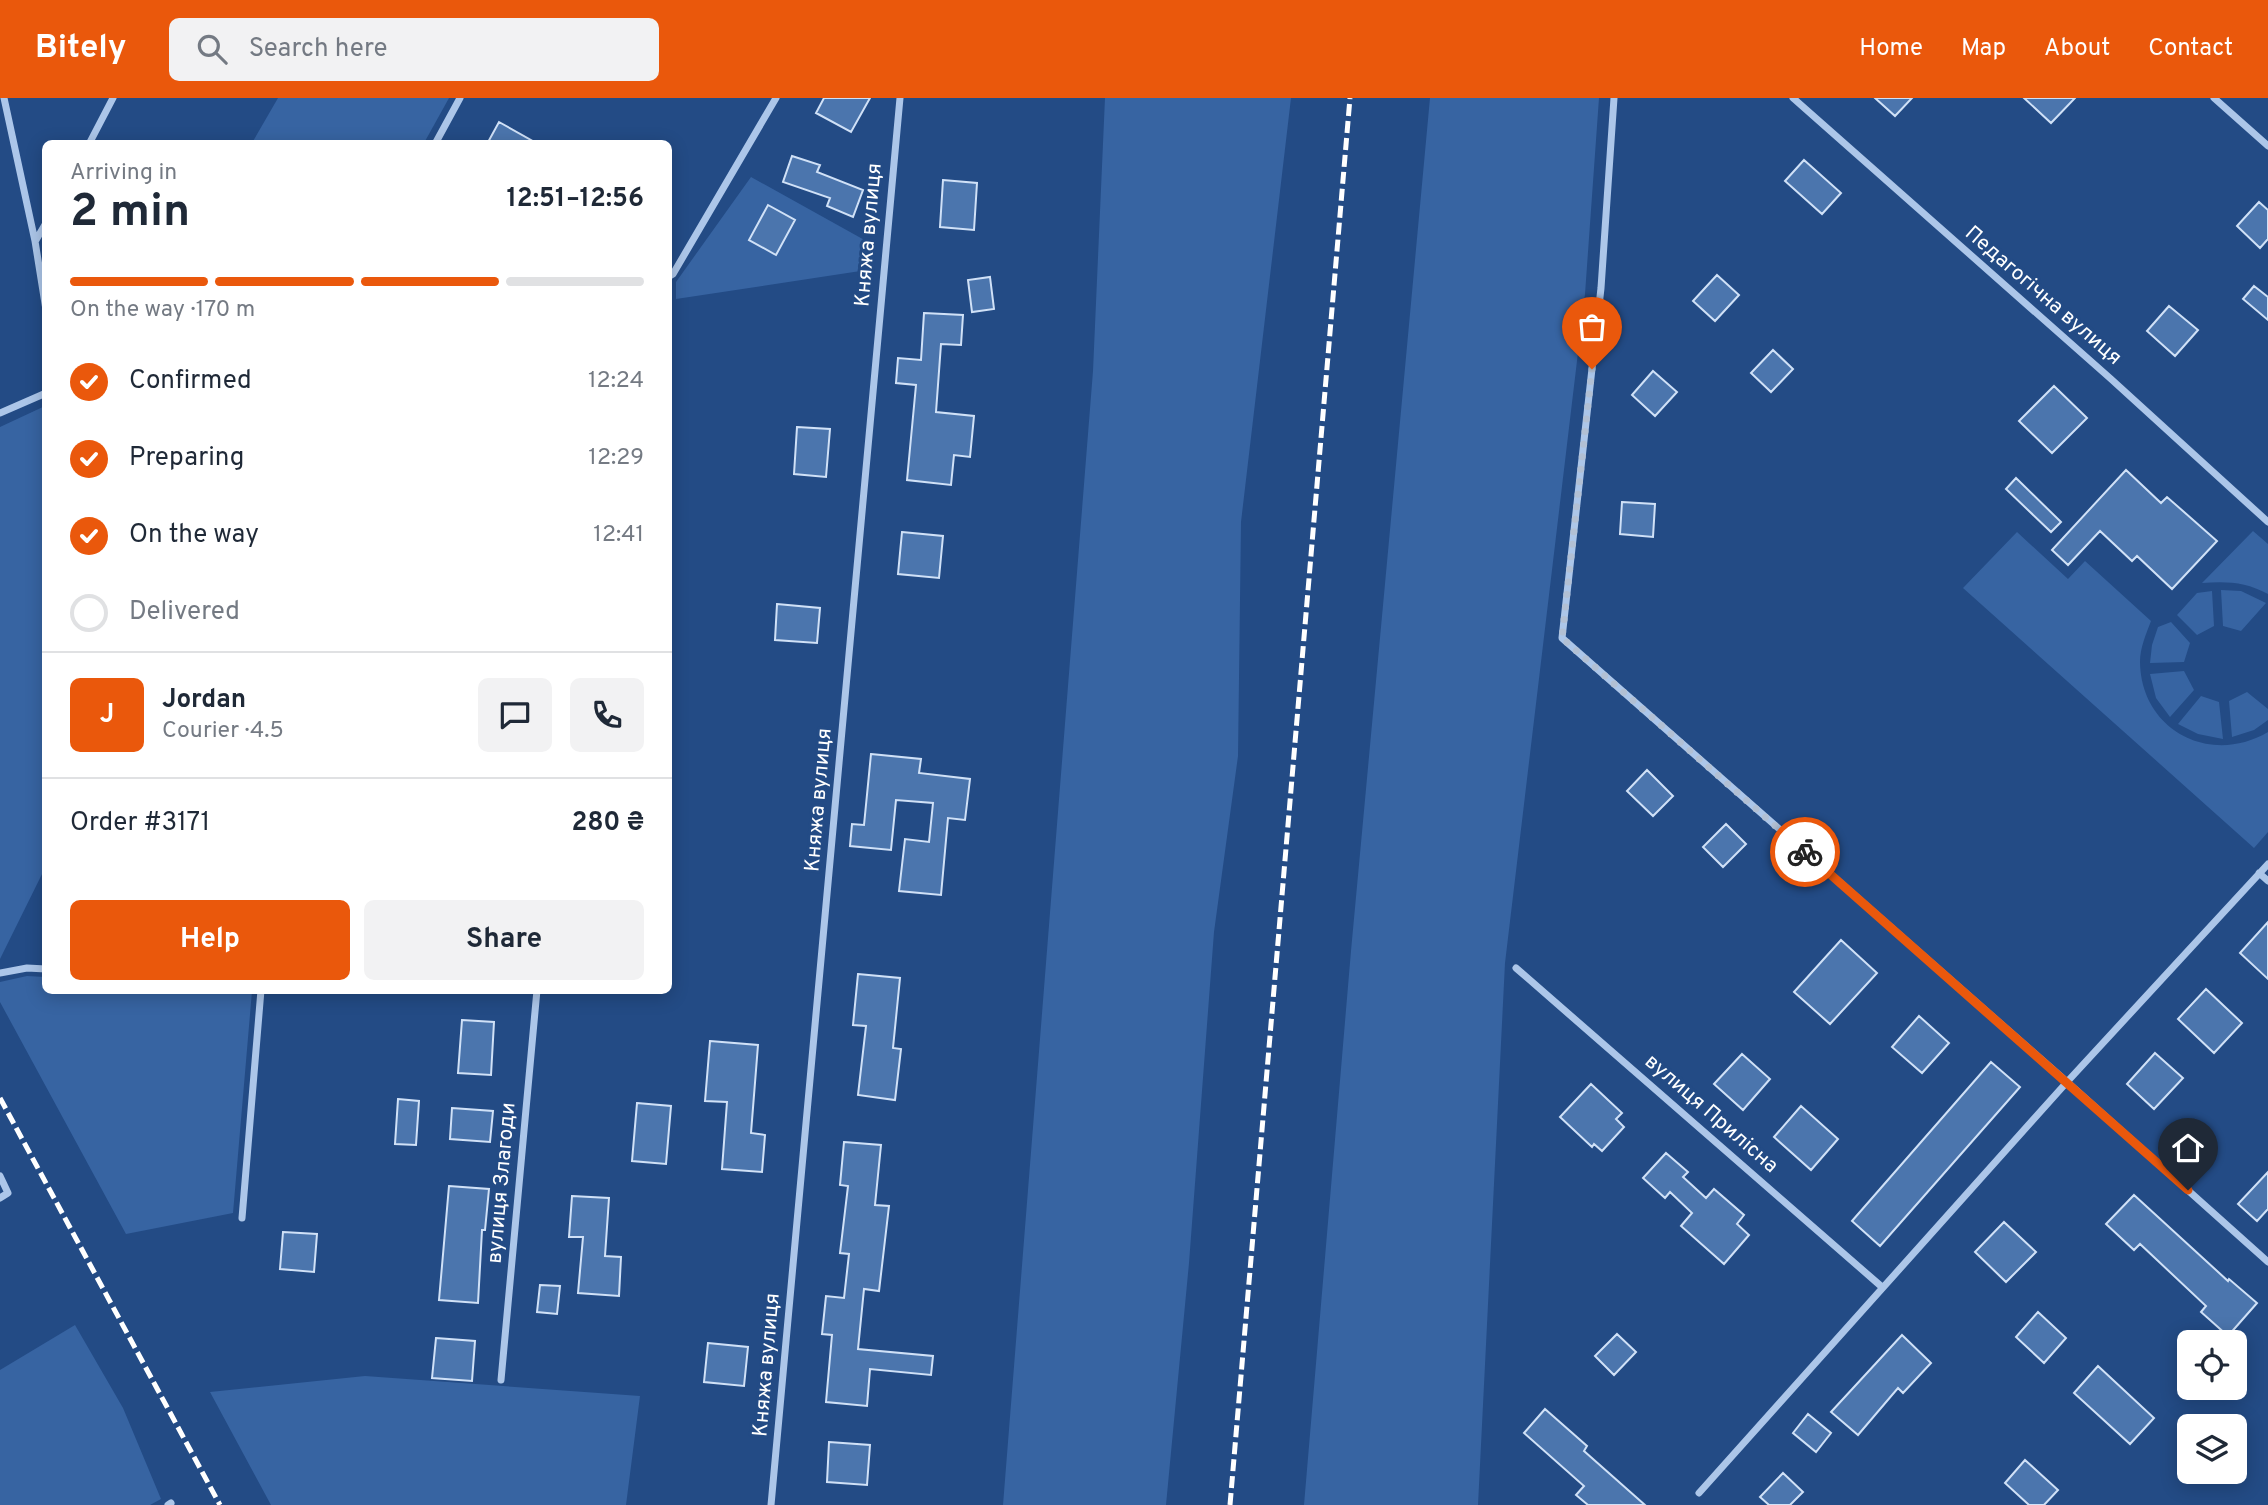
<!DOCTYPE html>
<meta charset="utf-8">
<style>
:root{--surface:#fff;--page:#f2f2f3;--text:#1f2937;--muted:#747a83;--line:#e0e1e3;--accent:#ea580c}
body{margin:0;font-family:Overpass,sans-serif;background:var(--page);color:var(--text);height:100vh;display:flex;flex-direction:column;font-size:26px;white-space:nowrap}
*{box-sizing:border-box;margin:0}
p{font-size:23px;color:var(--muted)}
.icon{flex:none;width:38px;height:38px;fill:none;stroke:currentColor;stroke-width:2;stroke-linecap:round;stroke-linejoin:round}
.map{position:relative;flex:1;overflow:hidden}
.side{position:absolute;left:42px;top:42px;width:630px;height:854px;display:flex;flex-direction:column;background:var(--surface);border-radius:10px;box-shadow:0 4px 18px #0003}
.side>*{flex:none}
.tools{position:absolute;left:2177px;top:1232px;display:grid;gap:14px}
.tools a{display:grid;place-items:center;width:70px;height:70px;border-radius:10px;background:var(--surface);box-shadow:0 4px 18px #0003;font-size:35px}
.pin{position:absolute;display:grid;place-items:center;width:60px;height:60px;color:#fff;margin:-72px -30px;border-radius:50% 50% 50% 0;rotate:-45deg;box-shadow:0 0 7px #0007}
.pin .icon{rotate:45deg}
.courier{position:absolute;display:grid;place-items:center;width:70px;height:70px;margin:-35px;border:5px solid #ea580c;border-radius:50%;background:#fff;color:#222;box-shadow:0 2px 9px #0007}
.headline em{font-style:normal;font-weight:700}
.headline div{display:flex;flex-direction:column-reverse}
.headline{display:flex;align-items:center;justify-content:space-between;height:119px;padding:0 28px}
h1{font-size:46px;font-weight:700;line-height:52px}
.bar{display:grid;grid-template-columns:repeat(4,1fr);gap:10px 7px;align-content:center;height:84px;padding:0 28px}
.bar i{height:9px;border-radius:5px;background:var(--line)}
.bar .active{background:var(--accent)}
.bar p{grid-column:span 4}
.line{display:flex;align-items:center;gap:18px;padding:0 28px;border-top:2px solid var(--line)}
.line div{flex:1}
.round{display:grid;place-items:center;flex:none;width:74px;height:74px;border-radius:10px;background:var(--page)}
ol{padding:0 28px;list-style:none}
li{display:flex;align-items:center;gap:21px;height:77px}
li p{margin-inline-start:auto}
li .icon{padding:7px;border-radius:50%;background:var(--accent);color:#fff;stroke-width:4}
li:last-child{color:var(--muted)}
li i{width:38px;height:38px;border:4px solid var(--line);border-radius:50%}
.primary-button{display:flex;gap:14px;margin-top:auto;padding:14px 28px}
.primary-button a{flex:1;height:80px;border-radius:10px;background:var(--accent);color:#fff;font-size:28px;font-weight:700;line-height:80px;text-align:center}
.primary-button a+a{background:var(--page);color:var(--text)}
header{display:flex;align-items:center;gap:42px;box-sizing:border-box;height:98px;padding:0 35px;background:var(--accent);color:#fff}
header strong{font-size:33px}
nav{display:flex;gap:38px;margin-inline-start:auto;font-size:24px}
.search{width:490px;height:63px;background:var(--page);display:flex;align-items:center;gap:18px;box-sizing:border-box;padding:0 24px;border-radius:10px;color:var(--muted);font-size:26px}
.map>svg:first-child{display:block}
.green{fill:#3764a2}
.building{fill:#4b75ad;stroke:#d0e1f7;stroke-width:2}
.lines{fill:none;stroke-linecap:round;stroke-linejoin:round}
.minor{stroke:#acc6e9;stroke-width:7}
.rail{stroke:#fff;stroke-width:5;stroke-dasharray:12 5;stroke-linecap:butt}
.done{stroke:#b2c0d4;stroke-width:7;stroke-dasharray:0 12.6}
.route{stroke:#ea580c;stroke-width:9}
.labels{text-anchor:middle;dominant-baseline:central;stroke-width:6;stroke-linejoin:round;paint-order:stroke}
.street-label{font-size:21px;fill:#fff;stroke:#234b85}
</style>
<header>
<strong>Bitely</strong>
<div class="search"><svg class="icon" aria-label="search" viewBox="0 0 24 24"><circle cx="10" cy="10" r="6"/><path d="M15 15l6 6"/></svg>Search here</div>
<nav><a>Home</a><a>Map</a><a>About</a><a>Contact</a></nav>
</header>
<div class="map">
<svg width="2268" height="1407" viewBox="0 0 2268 1407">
<rect width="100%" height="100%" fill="#234b85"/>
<path class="green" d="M278 0H449L424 45H252Z
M1105 0H1291L1241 424 1238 658 1214 834 1189 1165 1166 1407H1003L1093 273Z
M1430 0H1599L1585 196 1505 865 1478 1407H1304L1351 853Z
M751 79 868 144 867 172 676 201V184Z
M45 308V770L0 861V329Z
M2253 433 2268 446V496C2246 484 2227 483 2202 485Z
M2017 434 2068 481 2085 463 2151 523C2146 536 2140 550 2140 564 2141 633 2211 668 2268 634V734L2254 750 1963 490Z
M2221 492 2241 493 2266 505 2241 533 2223 528Z
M2212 493 2214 528 2197 537 2177 517 2197 495Z
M2171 524 2190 545 2184 564 2150 565 2152 547 2158 529Z
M2184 573 2194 592 2170 619 2156 600 2150 576Z
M2247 594 2268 611V622L2254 632 2232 639 2229 603Z
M2201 598 2219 604 2223 641 2198 636 2178 626Z
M27 878 45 879 46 892 252 893 233 1115 126 1136 0 904V884Z
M75 1227 123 1310 161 1401 150 1407H0V1272Z
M365 1278 640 1298 626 1407H271L210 1294Z"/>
<path class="building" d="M824 0H870L851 34 816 15Z
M1875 0H1912L1895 18Z
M2024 0H2075L2051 25Z
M499 24 538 46H487Z
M792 58 820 67 817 74 863 92 853 119 827 108 830 100 783 84Z
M1804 62 1841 95 1822 116 1785 83Z
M943 82 977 85 974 132 940 129Z
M2259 104 2268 112V141L2260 150 2237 128Z
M768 107 795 122 776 157 749 142Z
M1717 177 1739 197 1715 223 1693 203Z
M990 179 994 211 972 214 968 182Z
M2254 188 2268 199V222L2243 201Z
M2169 208 2198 232 2175 258 2147 233Z
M924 215 963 217 961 247 941 246 936 314 974 318 970 359 954 357 951 387 907 382 916 287 896 285 898 260 921 262Z
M1773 252 1793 271 1771 294 1751 275Z
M1653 273 1677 294 1655 318 1632 297Z
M2054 288 2087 320 2052 355 2019 323Z
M797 329 830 331 826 379 794 376Z
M2126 372 2161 405 2167 399 2217 443 2172 491 2137 458 2132 463 2100 433 2068 467 2052 452Z
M2016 380 2061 424 2051 434 2006 391Z
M1622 404 1655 406 1653 439 1620 436Z
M902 434 943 438 939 480 898 476Z
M777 506 820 510 817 545 775 542Z
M871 656 921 661 919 675 970 681 965 722 948 720 941 797 899 793 905 741 929 744 933 705 896 702 891 752 850 748 852 726 864 727Z
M1647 672 1673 698 1653 718 1627 693Z
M1726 726 1746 746 1723 769 1703 749Z
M2268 824V881L2240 855Z
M1841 842 1877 875 1830 926 1794 894Z
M858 876 900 880 893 950 901 951 895 1002 858 997 866 928 853 927Z
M2206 891 2242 925 2214 955 2178 921Z
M1919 918 1949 945 1922 975 1892 949Z
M462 922 494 924 491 977 458 975Z
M710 943 758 947 751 1035 765 1037 762 1074 722 1071 727 1004 705 1003Z
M2155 955 2183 980 2154 1011 2127 986Z
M1742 956 1770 981 1743 1012 1714 986Z
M1991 964 2020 989 1880 1148 1852 1123Z
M1591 986 1622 1015 1616 1021 1624 1029 1602 1053 1594 1046 1592 1049 1560 1019Z
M398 1001 419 1003 416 1047 395 1046Z
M637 1005 671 1008 666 1066 632 1063Z
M1801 1008 1838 1041 1811 1072 1774 1039Z
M452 1010 493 1013 490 1044 450 1041Z
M844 1044 881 1047 875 1107 889 1108 879 1193 864 1191 858 1251 933 1258 931 1277 870 1271 867 1308 826 1304 832 1237 822 1236 826 1198 844 1200 849 1156 840 1155 848 1088 840 1087Z
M1666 1055 1688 1074 1683 1079 1706 1100 1714 1091 1744 1117 1737 1126 1749 1137 1724 1166 1681 1128 1692 1115 1670 1094 1665 1100 1643 1080Z
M2268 1074V1111L2257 1123 2238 1106Z
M449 1088 489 1091 485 1132H482L478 1205 439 1202Z
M2134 1097 2228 1183 2229 1181 2257 1205 2228 1238 2201 1214 2206 1208 2140 1146 2134 1152 2106 1126Z
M572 1098 609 1100 605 1158 621 1159 619 1198 578 1195 583 1139H569Z
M2004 1124 2036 1154 2006 1184 1975 1154Z
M283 1134 317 1136 314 1174 280 1171Z
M540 1187 560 1188 557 1216 537 1214Z
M2038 1214 2066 1240 2044 1265 2016 1239Z
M1617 1236 1636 1254 1614 1277 1595 1258Z
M1902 1237 1931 1265 1903 1295 1898 1290 1858 1337 1831 1314Z
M436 1240 475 1243 472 1283 432 1280Z
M708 1245 748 1249 744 1288 704 1284Z
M2098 1268 2154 1320 2130 1346 2074 1295Z
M1545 1311 1587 1348 1584 1353 1645 1407H1588L1576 1397 1584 1388 1524 1335Z
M1808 1316 1831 1335 1816 1354 1793 1335Z
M829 1344 870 1347 867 1387 827 1384Z
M2025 1362 2058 1392 2044 1407H2029L2005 1385Z
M1783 1375 1803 1394 1790 1407H1769L1760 1399Z"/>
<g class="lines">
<path class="minor" d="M4 0 35 143 46 212
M1614 0 1601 190 1562 540 2067 984 2268 1164
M1793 0 2111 281 2268 424
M2214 0 2268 48
M89 46 113 0
M435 46 460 0
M36 142 46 125
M668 179 673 176 776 0
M0 315 46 295
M2259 775 2268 783
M1516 870 1882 1189
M0 875 27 870 46 871
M0 1078 8 1095 0 1100
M242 1120 261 892
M501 1282 537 892
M1699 1395 2067 984 2268 766
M168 1407 171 1405
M771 1407 900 0"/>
<path class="rail" d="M0 1000 220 1407
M1230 1407 1350 0"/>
</g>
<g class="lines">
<path class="done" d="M1592 271 1562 540 1805 754"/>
<path class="route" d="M1805 754 2188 1092"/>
</g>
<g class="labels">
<g class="street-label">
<text transform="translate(869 137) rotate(-85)">Княжа вулиця</text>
<text transform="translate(2043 198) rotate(41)">Педагогічна вулиця</text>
<text transform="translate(819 702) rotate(-85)">Княжа вулиця</text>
<text transform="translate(1711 1016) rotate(41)">вулиця Прилісна</text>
<text transform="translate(502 1085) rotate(-85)">вулиця Злагоди</text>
<text transform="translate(767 1267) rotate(-85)">Княжа вулиця</text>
</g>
</g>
</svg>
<div class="tools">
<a><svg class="icon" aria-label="locate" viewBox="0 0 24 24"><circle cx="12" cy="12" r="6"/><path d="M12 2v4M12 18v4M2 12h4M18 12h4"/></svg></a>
<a><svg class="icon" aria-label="layers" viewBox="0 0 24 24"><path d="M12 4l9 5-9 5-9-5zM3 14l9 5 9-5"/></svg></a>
</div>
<div class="pin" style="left:1592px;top:271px;background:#ea580c"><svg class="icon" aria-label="bag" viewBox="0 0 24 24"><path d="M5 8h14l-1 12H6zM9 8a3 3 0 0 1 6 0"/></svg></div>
<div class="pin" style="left:2188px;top:1092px;background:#1f2937"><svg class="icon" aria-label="home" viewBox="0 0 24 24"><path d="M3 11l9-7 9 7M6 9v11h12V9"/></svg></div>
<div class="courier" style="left:1805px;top:754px"><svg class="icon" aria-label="bike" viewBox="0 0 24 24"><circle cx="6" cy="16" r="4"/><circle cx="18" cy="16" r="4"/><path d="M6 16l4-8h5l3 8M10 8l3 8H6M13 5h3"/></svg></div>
<section class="side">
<div class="headline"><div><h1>2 min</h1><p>Arriving in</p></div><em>12:51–12:56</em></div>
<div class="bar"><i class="active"></i><i class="active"></i><i class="active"></i><i></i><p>On the way · 170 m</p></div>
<ol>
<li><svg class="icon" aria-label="check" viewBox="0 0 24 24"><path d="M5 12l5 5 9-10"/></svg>Confirmed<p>12:24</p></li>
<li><svg class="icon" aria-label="check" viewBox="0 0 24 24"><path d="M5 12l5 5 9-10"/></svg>Preparing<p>12:29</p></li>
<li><svg class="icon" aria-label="check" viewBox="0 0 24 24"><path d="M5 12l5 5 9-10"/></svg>On the way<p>12:41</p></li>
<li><i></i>Delivered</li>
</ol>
<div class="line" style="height:126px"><b class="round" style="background:var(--accent);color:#fff">J</b><div><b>Jordan</b><p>Courier · 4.5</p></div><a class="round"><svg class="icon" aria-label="chat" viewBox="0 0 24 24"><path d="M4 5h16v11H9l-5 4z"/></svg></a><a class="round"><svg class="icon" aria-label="phone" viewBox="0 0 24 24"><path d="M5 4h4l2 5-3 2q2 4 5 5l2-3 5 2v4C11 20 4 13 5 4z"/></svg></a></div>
<div class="line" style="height:91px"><div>Order #3171</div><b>280 ₴</b></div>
<div class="primary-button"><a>Help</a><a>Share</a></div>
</section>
</div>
